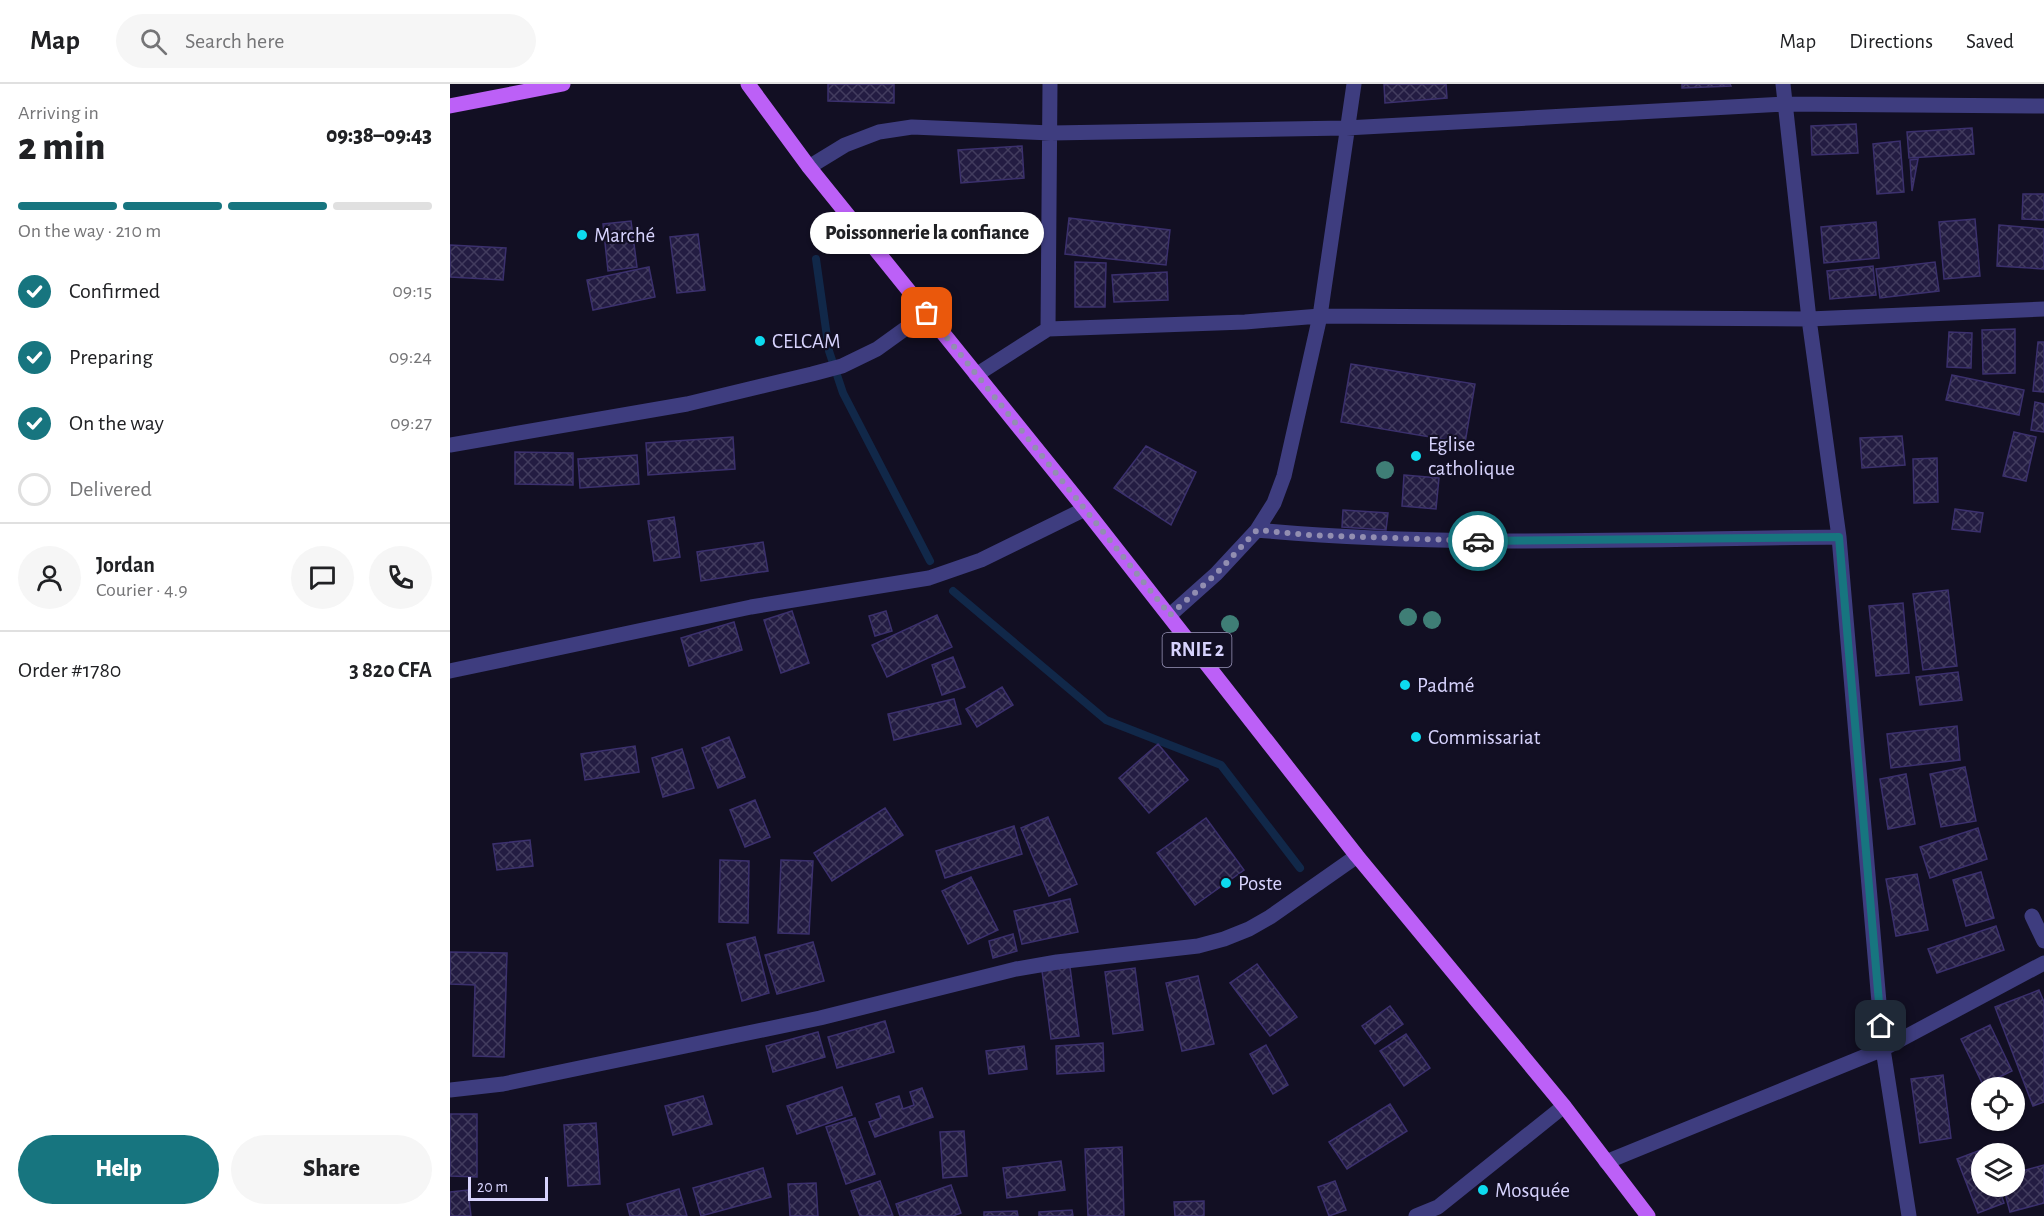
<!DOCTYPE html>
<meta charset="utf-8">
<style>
:root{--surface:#fff;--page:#f6f6f6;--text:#202124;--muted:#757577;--line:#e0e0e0;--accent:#17757f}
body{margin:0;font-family:"Alegreya Sans",sans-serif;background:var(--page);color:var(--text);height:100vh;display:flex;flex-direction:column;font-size:22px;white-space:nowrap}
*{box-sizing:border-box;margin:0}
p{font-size:20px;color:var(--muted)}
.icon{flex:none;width:33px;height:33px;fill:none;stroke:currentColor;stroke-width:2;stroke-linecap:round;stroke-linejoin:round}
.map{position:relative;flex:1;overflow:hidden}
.panel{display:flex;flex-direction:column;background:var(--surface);width:450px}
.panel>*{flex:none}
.controls{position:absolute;left:1521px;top:993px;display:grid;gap:12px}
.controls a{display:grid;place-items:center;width:54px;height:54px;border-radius:50%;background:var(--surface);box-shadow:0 2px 4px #0004;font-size:30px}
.scale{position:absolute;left:18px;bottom:15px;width:80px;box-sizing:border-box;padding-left:6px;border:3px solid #d7d3fd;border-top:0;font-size:16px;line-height:21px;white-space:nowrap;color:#d7d3fd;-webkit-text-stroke:4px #120f23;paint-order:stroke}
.pin{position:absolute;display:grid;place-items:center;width:51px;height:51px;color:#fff;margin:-26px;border-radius:12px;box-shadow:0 3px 9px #0006}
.courier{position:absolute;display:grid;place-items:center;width:60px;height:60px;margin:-30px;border:4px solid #17757f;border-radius:50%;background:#fff;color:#222;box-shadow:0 2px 8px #0007}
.bubble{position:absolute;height:42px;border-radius:21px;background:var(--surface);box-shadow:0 2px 4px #0004;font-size:20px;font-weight:800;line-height:42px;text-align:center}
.headline em{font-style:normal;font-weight:800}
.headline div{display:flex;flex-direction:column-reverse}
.headline{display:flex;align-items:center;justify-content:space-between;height:102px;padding:0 18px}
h1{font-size:39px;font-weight:800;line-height:45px}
.bar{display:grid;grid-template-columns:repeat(4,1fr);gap:9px 6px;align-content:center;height:72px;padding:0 18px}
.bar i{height:8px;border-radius:4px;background:var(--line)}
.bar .current{background:var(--accent)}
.bar p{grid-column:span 4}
.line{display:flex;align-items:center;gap:15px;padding:0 18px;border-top:2px solid var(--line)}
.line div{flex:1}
.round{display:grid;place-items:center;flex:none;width:63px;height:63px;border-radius:32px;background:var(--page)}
ol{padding:0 18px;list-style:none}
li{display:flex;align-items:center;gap:18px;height:66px}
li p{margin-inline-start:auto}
li .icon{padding:6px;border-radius:50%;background:var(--accent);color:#fff;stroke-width:4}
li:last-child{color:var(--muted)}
li i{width:33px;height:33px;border:3px solid var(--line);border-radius:50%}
.primary-button{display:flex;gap:12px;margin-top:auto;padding:12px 18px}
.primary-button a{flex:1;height:69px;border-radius:36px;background:var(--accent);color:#fff;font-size:24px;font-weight:800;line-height:69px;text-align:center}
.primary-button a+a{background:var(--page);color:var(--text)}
header{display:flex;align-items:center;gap:36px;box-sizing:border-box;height:84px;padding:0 30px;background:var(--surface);border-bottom:2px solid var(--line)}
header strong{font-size:28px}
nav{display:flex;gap:33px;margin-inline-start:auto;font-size:21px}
.search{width:420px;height:54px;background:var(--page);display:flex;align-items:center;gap:15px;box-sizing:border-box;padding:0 21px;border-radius:33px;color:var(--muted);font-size:22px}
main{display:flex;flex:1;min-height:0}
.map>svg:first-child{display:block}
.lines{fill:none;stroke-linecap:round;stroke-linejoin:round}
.stream{stroke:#112849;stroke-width:8}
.building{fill:url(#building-cross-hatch);stroke:#3b306d;stroke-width:1.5}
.minor{stroke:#3e3d7f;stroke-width:15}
.major{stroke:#bc60f7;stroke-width:15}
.tree{fill:#3f7e76}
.done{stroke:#928eb1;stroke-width:6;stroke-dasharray:0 10.8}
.route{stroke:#17757f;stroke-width:8}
.poi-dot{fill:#0ddbef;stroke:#120f23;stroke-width:2}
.labels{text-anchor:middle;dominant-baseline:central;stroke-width:4.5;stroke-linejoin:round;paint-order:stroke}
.shield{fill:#120f23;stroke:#9c98bc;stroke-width:1.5}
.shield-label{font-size:20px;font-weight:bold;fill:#d7d3fd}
.poi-label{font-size:21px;fill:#d7d3fd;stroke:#120f23;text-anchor:start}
</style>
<header>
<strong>Map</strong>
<div class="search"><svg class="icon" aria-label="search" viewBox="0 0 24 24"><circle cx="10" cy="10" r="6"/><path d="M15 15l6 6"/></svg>Search here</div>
<nav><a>Map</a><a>Directions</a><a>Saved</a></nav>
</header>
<main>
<section class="panel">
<div class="headline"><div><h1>2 min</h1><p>Arriving in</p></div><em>09:38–09:43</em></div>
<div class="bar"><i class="current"></i><i class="current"></i><i class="current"></i><i></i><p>On the way · 210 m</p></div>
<ol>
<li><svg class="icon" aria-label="check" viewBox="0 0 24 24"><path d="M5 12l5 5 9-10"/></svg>Confirmed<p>09:15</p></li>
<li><svg class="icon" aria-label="check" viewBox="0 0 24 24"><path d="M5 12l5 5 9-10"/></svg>Preparing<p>09:24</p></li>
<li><svg class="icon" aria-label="check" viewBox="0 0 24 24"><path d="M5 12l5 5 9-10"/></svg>On the way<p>09:27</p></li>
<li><i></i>Delivered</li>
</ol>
<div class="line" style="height:108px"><a class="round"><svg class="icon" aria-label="person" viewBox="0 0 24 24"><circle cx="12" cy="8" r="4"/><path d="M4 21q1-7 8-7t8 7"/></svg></a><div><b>Jordan</b><p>Courier · 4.9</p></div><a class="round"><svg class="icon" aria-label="chat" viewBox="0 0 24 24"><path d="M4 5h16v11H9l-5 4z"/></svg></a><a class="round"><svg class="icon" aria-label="phone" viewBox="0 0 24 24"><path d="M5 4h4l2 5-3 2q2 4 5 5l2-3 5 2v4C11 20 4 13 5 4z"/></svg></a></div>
<div class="line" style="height:78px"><div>Order #1780</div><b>3 820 CFA</b></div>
<div class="primary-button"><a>Help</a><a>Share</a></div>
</section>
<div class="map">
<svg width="1594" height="1132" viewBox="0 0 1594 1132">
<defs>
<pattern id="building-cross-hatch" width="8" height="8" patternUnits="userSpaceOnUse" patternTransform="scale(1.5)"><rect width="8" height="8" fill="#231c42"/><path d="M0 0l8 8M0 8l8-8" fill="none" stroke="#423c5e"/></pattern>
</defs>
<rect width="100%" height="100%" fill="#120f23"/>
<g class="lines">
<path class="stream" d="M366 175 379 267 393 309 480 477
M503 507 656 636 771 681 850 784"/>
</g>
<path class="building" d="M378 0H444V19L378 17Z
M934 0H996L997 14 935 19Z
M1232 0H1280L1281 2 1232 4Z
M1406 40 1408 69 1362 71 1361 42Z
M1522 44 1524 70 1459 74 1457 48Z
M1450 57 1454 108 1427 110 1423 60Z
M572 62 574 94 511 99 508 66Z
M1468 75 1462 107 1460 76Z
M1573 110H1594V136L1572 135Z
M619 134 720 146 716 181 615 170Z
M1525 135 1530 192 1494 195 1489 138Z
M181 137 187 183 158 187 153 140Z
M1426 138 1429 174 1374 179 1371 143Z
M1549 141 1594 145V185L1547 182Z
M248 150 255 206 227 209 220 153Z
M0 161 56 164 53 196 0 193Z
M625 178 656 179 655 223H625Z
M1485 178 1489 207 1430 214 1426 185Z
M1423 182 1426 211 1380 215 1377 187Z
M199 183 205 213 143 226 137 196Z
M717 188 718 216 664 218 662 191Z
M1565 245V289L1533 290 1532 246Z
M1499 248 1522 249 1521 284 1497 283Z
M1588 258H1594V308L1583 307Z
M901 280 1025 300 1015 359 891 338Z
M1502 291 1574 306 1569 331 1496 316Z
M1585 318 1594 320V348L1581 346Z
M1564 348 1586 353 1576 397 1553 392Z
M1452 352 1455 381 1412 384 1410 354Z
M283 353 285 385 198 391 196 359Z
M696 362 746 388 721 441 664 404Z
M65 368 123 369V401L65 400Z
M187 371 189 400 130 404 128 375Z
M1487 374 1488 418 1464 419 1463 375Z
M954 391 989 394 986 425 952 422Z
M1505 425 1533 429 1530 448 1502 445Z
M893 426 938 429 936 446 892 443Z
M224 433 230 473 204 477 198 437Z
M313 458 318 487 251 497 247 468Z
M1498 506 1507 582 1473 586 1463 510Z
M1453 519 1459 589 1426 592 1419 522Z
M342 527 359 579 331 589 314 536Z
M436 527 442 547 425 552 419 532Z
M487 531 502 563 437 593 422 561Z
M284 538 292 566 239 582 231 554Z
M503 573 515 603 492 611 482 581Z
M1508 588 1512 616 1470 621 1466 593Z
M552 603 563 621 527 643 516 625Z
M504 615 511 640 444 656 438 630Z
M1507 642 1510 676 1441 684 1437 650Z
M279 653 295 693 268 704 252 664Z
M708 660 738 696 699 729 669 694Z
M185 662 189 688 135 696 131 670Z
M232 665 244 704 213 713 202 674Z
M1515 683 1526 737 1491 743 1480 690Z
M1456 690 1465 740 1438 745 1430 695Z
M305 716 320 753 295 763 280 726Z
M435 724 453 751 382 797 364 769Z
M598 733 627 800 599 812 571 744Z
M756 734 794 786 745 821 707 769Z
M564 742 572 770 495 794 486 767Z
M1528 744 1537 775 1480 794 1470 763Z
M80 756 83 782 47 786 43 760Z
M270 776 299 777 298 839 269 838Z
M331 776 363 777 359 850 328 849Z
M1531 788 1544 834 1516 842 1503 796Z
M1467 790 1478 846 1446 852 1436 795Z
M521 793 548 846 518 860 492 807Z
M620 815 628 848 572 860 564 827Z
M1546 842 1554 866 1487 889 1478 865Z
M563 850 567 867 543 874 539 857Z
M305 853 319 909 292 917 277 860Z
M363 858 374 897 327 910 315 871Z
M0 868 57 869 54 973 23 972 25 901 0 900Z
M807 880 847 933 820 952 780 899Z
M620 883 629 952 601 955 592 887Z
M685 884 693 946 663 950 655 888Z
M748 892 764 960 732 967 716 899Z
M1589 906 1594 918V1018L1583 1022 1545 923Z
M940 922 953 940 925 960 912 942Z
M435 937 444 968 387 984 378 953Z
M1540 941 1562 987 1533 1001 1511 955Z
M368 948 375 973 323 988 316 962Z
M956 950 980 984 954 1002 930 967Z
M653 959 654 987 607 990 606 962Z
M816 961 838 1001 823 1010 800 970Z
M574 962 577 985 539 990 536 967Z
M1493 991 1501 1054 1470 1059 1461 995Z
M392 1003 402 1031 347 1050 337 1022Z
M472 1004 483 1033 425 1053 419 1038 431 1034 426 1020 449 1012 453 1025 464 1021 460 1008Z
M253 1012 262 1040 223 1051 215 1022Z
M940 1020 957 1047 897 1085 879 1058Z
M0 1030H27V1093L0 1092Z
M405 1034 425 1090 396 1100 376 1043Z
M146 1039 150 1100 118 1102 114 1041Z
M514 1047 517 1092 493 1094 490 1048Z
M672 1063 674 1132H638L635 1065Z
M1533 1065 1532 1102H1548L1554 1119 1528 1129 1507 1075Z
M611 1077 615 1106 557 1114 553 1084Z
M1594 1081V1119L1560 1128 1553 1102H1564V1089Z
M313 1084 321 1113 251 1132 243 1104Z
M430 1097 443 1132H410L401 1107Z
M885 1097 896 1126 879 1132 868 1103Z
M366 1099 368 1132H340L338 1100Z
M501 1101 511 1129 503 1132H450L446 1120Z
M229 1105 237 1132H180L177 1120Z
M18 1106 21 1132H0V1108Z
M754 1117V1132H725L724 1118Z
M622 1126 623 1132H589V1128Z
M567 1127 568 1132H534V1128Z"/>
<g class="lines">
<path class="minor" d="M1333 0 1359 235 1389 453 1433 965 1459 1132
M359 83 395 61 429 48 462 43 601 49 896 44 1335 20 1594 22
M598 245 795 238 870 232 1359 235 1594 225
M526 291 598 245 600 0
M0 361 237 320 362 290 392 282 427 265 477 229
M807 446C1000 464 1195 455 1389 453
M720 531 766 490 807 446 824 419 834 392 870 232 904 0
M0 587 301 523 479 494 531 476 635 425
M1582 832 1594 857
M0 1006 53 1000 370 934 566 885 607 878 748 862 774 855 799 845 820 833 907 772
M1156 1078 1433 965 1594 879
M966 1132 988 1123 1114 1022"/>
<path class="major" d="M298 0 359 83 635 425 907 772 1114 1022 1198 1132
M0 22 113 0"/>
</g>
<g class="tree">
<circle cx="935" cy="386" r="9"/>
<circle cx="958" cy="533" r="9"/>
<circle cx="982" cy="536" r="9"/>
<circle cx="780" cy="540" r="9"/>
</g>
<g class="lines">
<path class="done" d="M477 229 720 531 766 490 807 446 859 451 1028 457"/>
<path class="route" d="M1028 457 1389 453 1431 942"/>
</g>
<g class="poi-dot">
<circle cx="132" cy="151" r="6"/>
<circle cx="310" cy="257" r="6"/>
<circle cx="966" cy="372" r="6"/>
<circle cx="955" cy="601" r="6"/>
<circle cx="966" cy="653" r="6"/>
<circle cx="776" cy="799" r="6"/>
<circle cx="1033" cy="1106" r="6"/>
</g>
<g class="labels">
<rect class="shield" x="712.5" y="549" width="69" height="34" rx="4.5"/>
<g class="shield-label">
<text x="747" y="566">RNIE 2</text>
</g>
<g class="poi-label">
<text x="144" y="151">Marché</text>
<text x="322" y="257">CELCAM</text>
<text x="978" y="360">Eglise<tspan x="978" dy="24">catholique</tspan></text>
<text x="967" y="601">Padmé</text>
<text x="978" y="653">Commissariat</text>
<text x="788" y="799">Poste</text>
<text x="1045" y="1106">Mosquée</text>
</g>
</g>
</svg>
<div class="controls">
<a><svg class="icon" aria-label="locate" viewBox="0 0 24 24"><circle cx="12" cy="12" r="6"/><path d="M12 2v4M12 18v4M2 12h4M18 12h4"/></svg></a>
<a><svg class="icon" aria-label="layers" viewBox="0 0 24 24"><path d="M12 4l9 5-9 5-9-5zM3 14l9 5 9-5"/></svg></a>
</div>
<div class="scale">20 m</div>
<div class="pin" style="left:477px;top:229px;background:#ea580c"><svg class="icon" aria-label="bag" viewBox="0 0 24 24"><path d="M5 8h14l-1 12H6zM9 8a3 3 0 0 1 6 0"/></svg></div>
<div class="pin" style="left:1431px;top:942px;background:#1f2937"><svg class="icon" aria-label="home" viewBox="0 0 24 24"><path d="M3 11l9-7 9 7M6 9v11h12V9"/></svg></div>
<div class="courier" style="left:1028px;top:457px"><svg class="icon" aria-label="car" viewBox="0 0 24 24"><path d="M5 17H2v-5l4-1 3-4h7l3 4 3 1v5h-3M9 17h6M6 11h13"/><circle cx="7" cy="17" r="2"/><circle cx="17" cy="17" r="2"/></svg></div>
<div class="bubble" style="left:360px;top:128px;width:234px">Poissonnerie la confiance</div>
</div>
</main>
